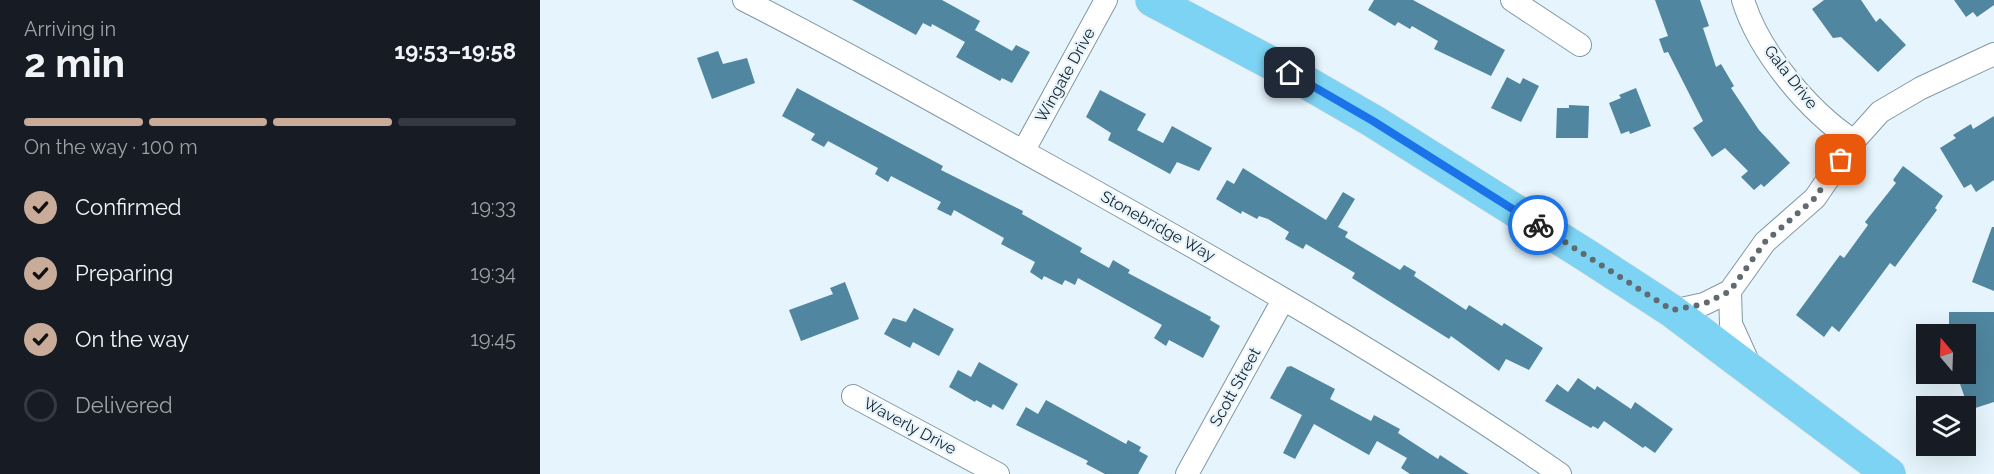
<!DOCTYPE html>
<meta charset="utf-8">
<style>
:root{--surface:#171b24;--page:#20242c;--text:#f1f3f6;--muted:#9ea1a6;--line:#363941;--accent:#c9ab99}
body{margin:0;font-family:Raleway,sans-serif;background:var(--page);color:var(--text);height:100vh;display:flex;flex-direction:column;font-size:22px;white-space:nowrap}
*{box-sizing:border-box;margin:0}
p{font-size:20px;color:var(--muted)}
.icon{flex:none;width:33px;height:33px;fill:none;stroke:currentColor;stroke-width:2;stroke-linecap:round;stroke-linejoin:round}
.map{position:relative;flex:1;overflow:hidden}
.drawer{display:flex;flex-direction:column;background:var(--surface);width:540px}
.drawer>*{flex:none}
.needle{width:39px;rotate:341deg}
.buttons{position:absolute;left:1376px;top:324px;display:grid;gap:12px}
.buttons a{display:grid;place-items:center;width:60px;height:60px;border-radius:0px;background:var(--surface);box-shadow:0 6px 24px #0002;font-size:30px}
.pin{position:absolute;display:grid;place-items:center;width:51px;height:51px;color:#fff;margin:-26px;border-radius:12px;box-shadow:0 3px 9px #0006}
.courier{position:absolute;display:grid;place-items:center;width:60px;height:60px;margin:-30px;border:4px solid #1a73e8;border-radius:50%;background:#fff;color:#222;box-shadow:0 2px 8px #0007}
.head em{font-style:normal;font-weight:700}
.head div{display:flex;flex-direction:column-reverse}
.head{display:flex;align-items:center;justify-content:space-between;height:102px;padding:0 24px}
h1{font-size:39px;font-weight:700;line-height:45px}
.bar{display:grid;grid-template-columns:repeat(4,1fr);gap:9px 6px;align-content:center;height:72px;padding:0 24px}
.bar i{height:8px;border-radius:4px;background:var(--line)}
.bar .active{background:var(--accent)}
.bar p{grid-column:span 4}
ol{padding:0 24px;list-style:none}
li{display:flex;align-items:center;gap:18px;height:66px}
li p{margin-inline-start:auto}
li .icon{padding:6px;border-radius:50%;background:var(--accent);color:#111;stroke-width:4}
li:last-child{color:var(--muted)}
li i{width:33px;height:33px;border:3px solid var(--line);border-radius:50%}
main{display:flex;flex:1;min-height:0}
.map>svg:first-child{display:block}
.building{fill:#50869f}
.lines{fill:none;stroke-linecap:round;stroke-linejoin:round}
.street-casing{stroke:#8199a5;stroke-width:24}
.primary-casing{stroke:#d1d3d4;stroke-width:34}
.street{stroke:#fff;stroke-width:22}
.primary{stroke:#7cd3f4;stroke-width:33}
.done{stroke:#606b71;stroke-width:6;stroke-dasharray:0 10.8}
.route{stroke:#1a73e8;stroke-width:8}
.labels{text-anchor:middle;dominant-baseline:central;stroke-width:4.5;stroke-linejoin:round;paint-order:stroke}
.street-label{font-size:16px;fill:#182126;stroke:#e6f5fd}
</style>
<main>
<section class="drawer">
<div class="head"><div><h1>2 min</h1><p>Arriving in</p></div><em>19:53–19:58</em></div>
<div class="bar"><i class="active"></i><i class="active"></i><i class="active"></i><i></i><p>On the way · 100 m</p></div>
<ol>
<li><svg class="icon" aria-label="check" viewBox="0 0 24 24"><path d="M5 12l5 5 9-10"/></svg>Confirmed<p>19:33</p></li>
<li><svg class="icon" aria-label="check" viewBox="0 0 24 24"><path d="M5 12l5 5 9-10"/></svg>Preparing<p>19:34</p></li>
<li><svg class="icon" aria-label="check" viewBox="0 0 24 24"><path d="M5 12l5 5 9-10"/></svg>On the way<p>19:45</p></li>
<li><i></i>Delivered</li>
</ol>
</section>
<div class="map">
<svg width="1454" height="474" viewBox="0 0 1454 474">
<rect width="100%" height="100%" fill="#e6f5fd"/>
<path class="building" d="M312 0H402L440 21 435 30 472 51 476 45 490 52 472 83 462 78 460 81 416 57 425 42 392 24 391 27 383 23 376 35Z
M834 0H873L965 50 951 76 894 49 898 41 872 26 870 29 858 22 855 26 830 11 828 10Z
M1115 0H1160L1169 26 1163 28 1176 67 1181 64 1194 86 1191 88 1219 130 1250 163 1224 187 1221 184 1214 190 1201 177 1208 171 1185 148 1172 157 1153 128 1163 121 1128 52 1124 53 1119 39 1128 36Z
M1284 0H1321L1336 22 1340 18 1366 45 1338 72 1301 37 1293 38 1272 9Z
M1414 0H1454V5L1437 17 1433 12 1426 17Z
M178 51 183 64 207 58 215 83 172 99 157 58Z
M967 77 980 84 983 78 999 86 981 122 951 108Z
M257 88 403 166 401 170 483 211 482 214 542 248 540 252 569 268 573 260 590 270 588 273 671 317 670 320 680 326 663 358 629 340 626 346 614 338 622 325 538 278 535 285 525 280 522 285 504 276 502 280 490 272 495 262 461 244 464 238 414 210 411 216 397 209 401 202 351 176 348 182 335 174 338 168 288 141 284 147 271 140 275 134 242 116Z
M1096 88 1111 126 1090 134 1089 131 1081 134 1069 103 1081 98 1079 95Z
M560 90 606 114 597 130 623 143 632 126 672 148 659 171 637 162 630 174 568 140 571 133 546 117Z
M1029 105 1049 106 1048 138H1016L1017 108H1029Z
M1454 116V180L1436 192 1431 184 1424 188 1400 148 1416 138 1413 135 1431 124 1433 129Z
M1363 166 1403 196 1395 208 1397 210 1355 267 1350 263 1299 332 1292 326 1284 337 1256 315 1300 255 1304 258 1328 225 1325 222 1356 183 1353 180Z
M703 168 786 220 803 192 815 199 798 227 808 232 805 237 860 270 864 265 876 272 874 276 926 310 929 305 962 326 964 323 1003 348 989 370 966 359 959 371 911 336 909 339 812 278 815 273 766 244 763 249 745 239 749 232 728 219 719 216 717 219 702 211 701 214 676 199 687 180 694 184Z
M1452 227H1454V291L1432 282Z
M305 282 319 319 261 341 249 310 293 294 290 288Z
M374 308 414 329 399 356 373 342 370 348 344 334 353 318 366 322Z
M1409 312H1454V402L1429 410 1417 375 1425 374V334H1409Z
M439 362 478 384 463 410 453 404 451 408 436 400 435 402 409 387 418 370 431 377Z
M751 366 795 389 790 399 831 421 834 415 860 429 858 433 898 459 900 455 929 474H870L861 468 867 458 837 441 829 455 774 424 755 459 743 453 762 415 730 398 747 367Z
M1038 378 1055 390 1057 386 1091 409 1095 402 1133 429 1115 453 1105 446 1103 448 1064 421 1058 429 1053 426 1051 428 1005 401 1017 384 1028 392Z
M506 400 586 444 588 440 601 447 599 451 608 456 598 474H565L546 464 548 461 476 425 486 407 498 414Z"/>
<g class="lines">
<defs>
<path id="street" d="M204 0C315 56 424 119 533 179 699 272 864 366 1020 474
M972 0 1040 45
M1203 0C1219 52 1269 112 1314 141
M484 150 566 0
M1190 291 1191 324 1210 366
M1132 311 1164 304 1190 291 1225 242 1275 198 1314 141 1340 112 1381 88 1454 54
M313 396 458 474
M647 474 743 300"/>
<path id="primary" d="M612 0 750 73 833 121 1049 257 1132 311 1349 474"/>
</defs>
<use href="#street" class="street-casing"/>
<use href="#primary" class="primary-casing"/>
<use href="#street" class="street"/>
<use href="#primary" class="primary"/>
</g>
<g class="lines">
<path class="done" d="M998 225 1132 310 1164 304 1190 291 1225 242 1275 198 1301 160"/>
<path class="route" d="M750 73 833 121 998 225"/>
</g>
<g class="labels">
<g class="street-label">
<text transform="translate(525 75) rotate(-61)">Wingate Drive</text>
<text transform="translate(1251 77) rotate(52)">Gala Drive</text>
<text transform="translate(618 226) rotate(29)">Stonebridge Way</text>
<text transform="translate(695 387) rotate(-61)">Scott Street</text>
<text transform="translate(370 426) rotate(28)">Waverly Drive</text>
</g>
</g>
</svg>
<div class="buttons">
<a><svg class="needle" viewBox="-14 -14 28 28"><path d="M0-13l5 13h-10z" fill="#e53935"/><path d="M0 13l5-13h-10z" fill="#9ea1a6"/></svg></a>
<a><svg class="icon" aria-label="layers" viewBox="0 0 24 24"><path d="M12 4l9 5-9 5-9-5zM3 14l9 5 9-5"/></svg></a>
</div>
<div class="pin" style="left:1301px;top:160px;background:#ea580c"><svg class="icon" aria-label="bag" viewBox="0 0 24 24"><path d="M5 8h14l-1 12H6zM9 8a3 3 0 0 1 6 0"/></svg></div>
<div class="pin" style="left:750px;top:73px;background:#1f2937"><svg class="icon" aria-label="home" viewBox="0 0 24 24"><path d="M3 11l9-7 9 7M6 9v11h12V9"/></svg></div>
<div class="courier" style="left:998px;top:225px"><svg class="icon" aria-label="bike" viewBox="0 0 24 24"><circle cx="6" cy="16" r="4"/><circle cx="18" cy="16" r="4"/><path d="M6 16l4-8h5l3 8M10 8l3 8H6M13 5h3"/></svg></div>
</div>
</main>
